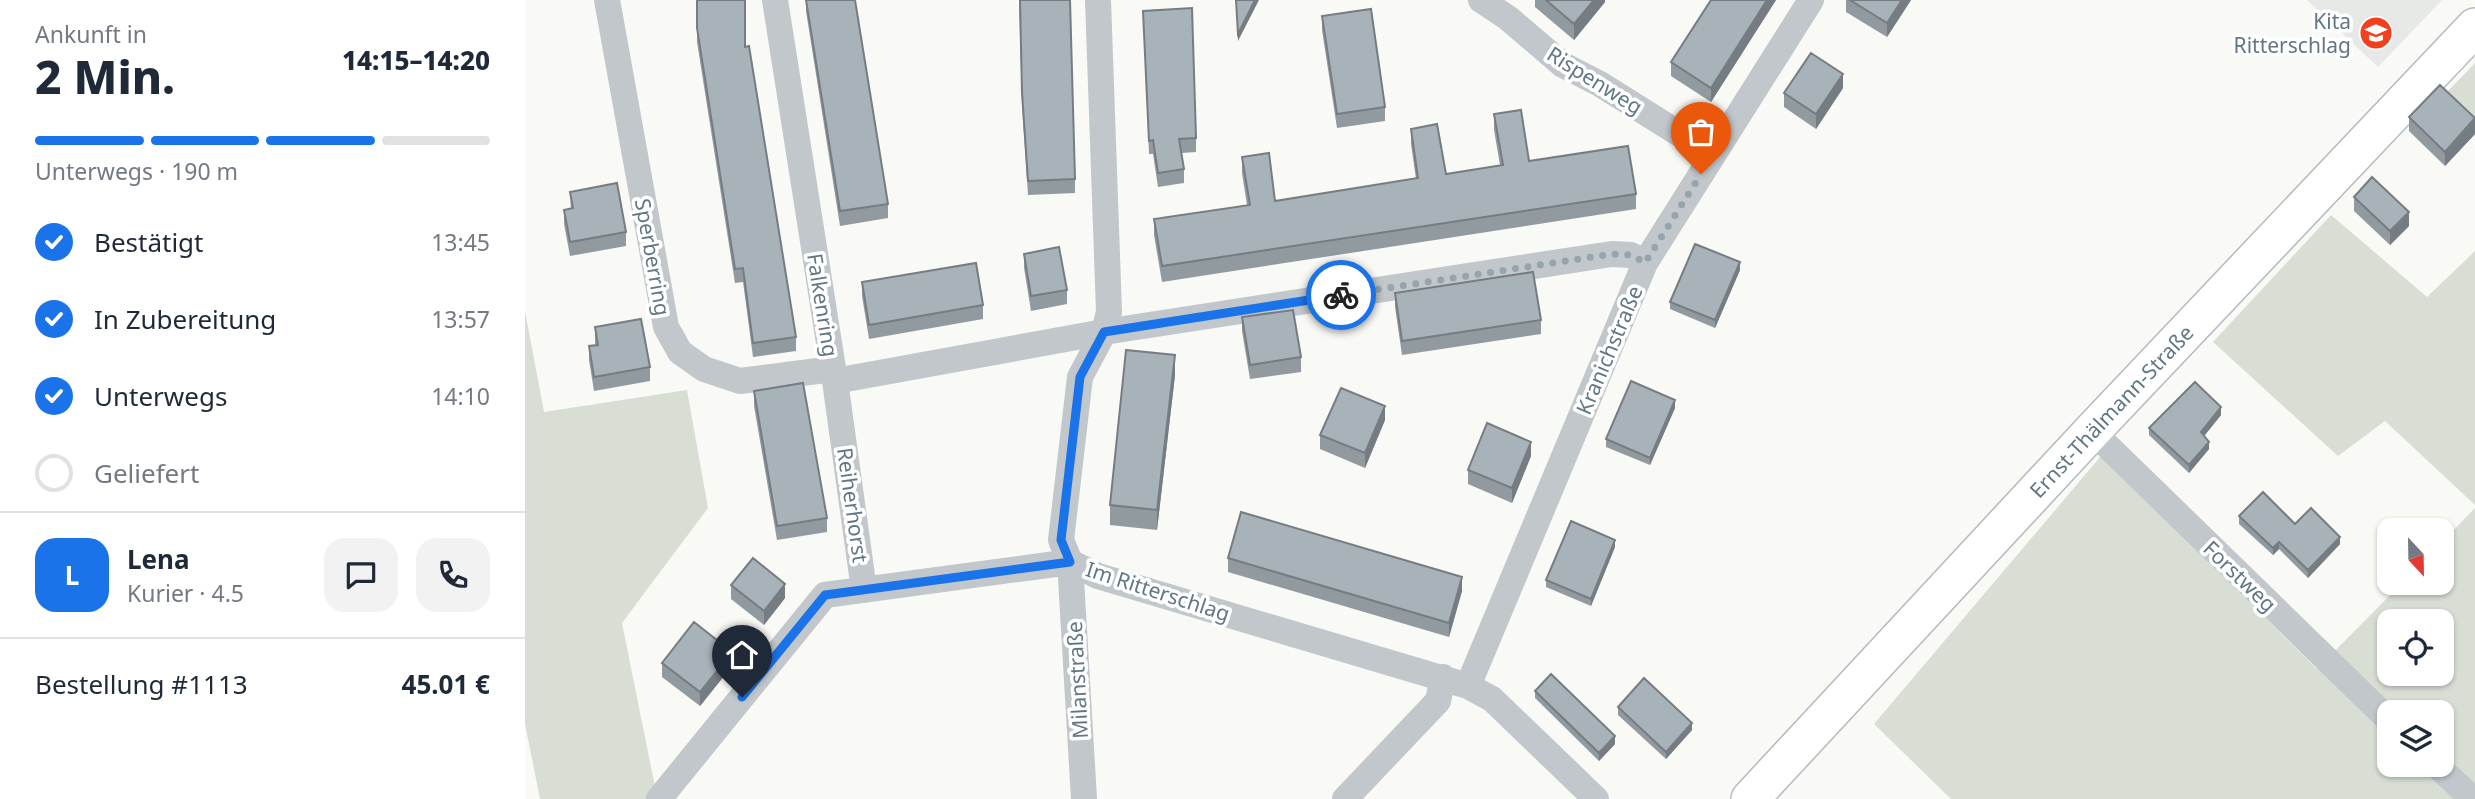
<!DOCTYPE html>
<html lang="de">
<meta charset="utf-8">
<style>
:root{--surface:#fff;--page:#f2f2f3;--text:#1f2937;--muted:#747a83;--line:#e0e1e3;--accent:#1a73e8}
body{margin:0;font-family:"Noto Sans",sans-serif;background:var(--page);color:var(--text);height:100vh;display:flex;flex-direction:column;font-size:26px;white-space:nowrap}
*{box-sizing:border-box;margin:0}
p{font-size:23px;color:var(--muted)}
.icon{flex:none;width:38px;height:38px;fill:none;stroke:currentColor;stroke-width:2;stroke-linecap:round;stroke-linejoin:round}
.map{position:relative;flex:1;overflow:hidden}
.panel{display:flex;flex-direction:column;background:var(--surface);width:525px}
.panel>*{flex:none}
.needle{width:46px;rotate:158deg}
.controls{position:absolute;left:1852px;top:518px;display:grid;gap:14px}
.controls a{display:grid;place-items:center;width:77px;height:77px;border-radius:14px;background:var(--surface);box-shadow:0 2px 5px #0004;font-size:35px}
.pin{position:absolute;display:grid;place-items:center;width:60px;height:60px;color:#fff;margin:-72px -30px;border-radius:50% 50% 50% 0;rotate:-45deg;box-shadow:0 0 7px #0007}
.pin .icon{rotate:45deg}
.courier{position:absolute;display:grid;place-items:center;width:70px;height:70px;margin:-35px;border:5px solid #1a73e8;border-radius:50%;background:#fff;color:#222;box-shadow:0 2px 9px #0007}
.headline em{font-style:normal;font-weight:800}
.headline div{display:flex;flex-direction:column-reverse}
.headline{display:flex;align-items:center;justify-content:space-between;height:119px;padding:0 35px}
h1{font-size:46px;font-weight:800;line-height:52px}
.bar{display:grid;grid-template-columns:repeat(4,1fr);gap:10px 7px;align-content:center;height:84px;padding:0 35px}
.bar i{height:9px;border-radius:5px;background:var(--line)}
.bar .active{background:var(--accent)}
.bar p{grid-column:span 4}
.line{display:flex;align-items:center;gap:18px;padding:0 35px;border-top:2px solid var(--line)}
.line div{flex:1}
.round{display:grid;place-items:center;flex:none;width:74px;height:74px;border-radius:21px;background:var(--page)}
ol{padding:0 35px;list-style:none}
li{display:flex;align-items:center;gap:21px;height:77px}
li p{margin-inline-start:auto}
li .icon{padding:7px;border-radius:50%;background:var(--accent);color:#fff;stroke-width:4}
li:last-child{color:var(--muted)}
li i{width:38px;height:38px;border:4px solid var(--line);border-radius:50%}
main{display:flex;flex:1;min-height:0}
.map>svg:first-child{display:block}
.built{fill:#e7e9e7}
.green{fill:#d9ded5;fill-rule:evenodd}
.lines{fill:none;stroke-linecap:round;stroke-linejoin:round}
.secondary-casing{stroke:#b4bbc0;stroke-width:40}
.street{stroke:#c2c7cb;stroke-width:26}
.secondary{stroke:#fff;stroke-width:37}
.wall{fill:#909a9f}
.shaded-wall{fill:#767d82}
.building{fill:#a8b3b9;stroke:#767d82;stroke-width:2}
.done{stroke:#96a4ac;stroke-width:7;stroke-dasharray:0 12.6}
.route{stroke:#1a73e8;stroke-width:9}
.labels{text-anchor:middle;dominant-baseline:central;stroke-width:7;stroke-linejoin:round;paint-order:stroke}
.poi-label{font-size:21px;fill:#617784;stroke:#fff;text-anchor:end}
.street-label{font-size:21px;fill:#617784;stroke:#fff}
</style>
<main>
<section class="panel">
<div class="headline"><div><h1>2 Min.</h1><p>Ankunft in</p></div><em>14:15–14:20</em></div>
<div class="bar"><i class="active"></i><i class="active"></i><i class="active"></i><i></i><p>Unterwegs · 190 m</p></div>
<ol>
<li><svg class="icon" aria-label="check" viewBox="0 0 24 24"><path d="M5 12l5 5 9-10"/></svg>Bestätigt<p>13:45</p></li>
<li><svg class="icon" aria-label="check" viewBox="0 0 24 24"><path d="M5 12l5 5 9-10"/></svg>In Zubereitung<p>13:57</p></li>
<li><svg class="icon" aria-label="check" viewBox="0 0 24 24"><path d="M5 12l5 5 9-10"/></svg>Unterwegs<p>14:10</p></li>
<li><i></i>Geliefert</li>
</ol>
<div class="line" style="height:126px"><b class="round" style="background:var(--accent);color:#fff">L</b><div><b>Lena</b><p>Kurier · 4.5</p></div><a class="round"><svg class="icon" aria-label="chat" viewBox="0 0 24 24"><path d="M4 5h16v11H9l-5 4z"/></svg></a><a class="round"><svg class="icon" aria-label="phone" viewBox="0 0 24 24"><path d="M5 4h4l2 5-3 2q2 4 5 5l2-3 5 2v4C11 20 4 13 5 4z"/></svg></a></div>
<div class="line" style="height:91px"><div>Bestellung #1113</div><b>45.01 €</b></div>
</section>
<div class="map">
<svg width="1950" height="799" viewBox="0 0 1950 799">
<rect width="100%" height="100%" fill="#f9f9f6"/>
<path class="built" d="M1782 0H1917L1853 67Z"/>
<path class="green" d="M1950 63V120L1922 92Z
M1806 215 1902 297 1950 251V505L1860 421 1813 456 1688 342Z
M0 311 19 412 162 390 183 508 97 623 130 787 122 799H15L0 724Z
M1576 456 1792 669 1877 583H1916V543L1950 508V799H1426L1349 724ZM1864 621H1916V674H1864ZM1864 712H1916V765H1864Z"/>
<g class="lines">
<defs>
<g id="secondary">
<path id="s1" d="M1225 799 1567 431 1950 27"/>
</g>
</defs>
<use href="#secondary" class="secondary-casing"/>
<path class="street" d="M82 0 141 327 155 352 179 369 215 381 308 369
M250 0 310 381 579 332 1087 254 1106 255 1120 263
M573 0 584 312 579 332 555 377 536 540 545 562 573 576 943 686 967 699 1071 799
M956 0 983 18 1038 65 1075 84 1188 155
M310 381 339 590
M1567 431 1864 720
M943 686 1120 263 1286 0
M1911 765 1948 799
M134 799 300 595 545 562 559 799
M820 799 913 701 918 677"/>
<use href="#secondary" class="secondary"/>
</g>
<path class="wall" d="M172 0 220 47 271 337V351L228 357 218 282 210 283 172 42Z
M281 0H330L363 204V218L315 226 281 11Z
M494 0 550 179V193L503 195 497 106Z
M1010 0H1080V2L1049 40 1010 7Z
M1186 0H1251L1186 102 1146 76V62Z
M1321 0H1386L1362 37 1321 12Z
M618 11 671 138V152L656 153 659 169V183L633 187 628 154H624Z
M797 16 860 107V121L812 128 797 30Z
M1318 88 1291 129 1259 107V93Z
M969 114 1004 161 1111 194V209L637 282 629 235V219L722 205 717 173V157L750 201 891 179 886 144V129L921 174 975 165 969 130Z
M1884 117 1950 118V134L1920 166 1884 131Z
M45 192 101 232V246L45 256 39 224V210L46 209Z
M1829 197 1884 226 1865 245 1829 211Z
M499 254 542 290V304L506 311 499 268Z
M1215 270 1190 328 1145 309V302Z
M337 282 458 305V319L344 339 337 296Z
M870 293 1016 320V334L877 355 870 307Z
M717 317 776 357V372L725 379 717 331Z
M70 327 125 367V381L69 391 64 360V346L70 345Z
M650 375 632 530 585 525V505Z
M229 391 302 518V532L252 540 229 406Z
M1150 408 1125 465 1081 447V439Z
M1696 415 1679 436 1684 449 1664 473 1624 435V428Z
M860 420 840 468 795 449V435Z
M1006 456 987 503 943 484V470Z
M1714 516 1770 524 1815 544 1783 578 1754 549 1748 555 1714 524Z
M1090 547 1066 606 1021 587V580Z
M703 558 937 591 924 637 703 572Z
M206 585 260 598 239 625 206 599Z
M137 663 207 666 175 706 137 677Z
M1010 691 1090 744 1074 761 1010 698Z
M1093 707 1167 730 1141 759 1093 715Z"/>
<path class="shaded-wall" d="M730 0H734L713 41V34Z
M1069 0H1080V2L1049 40V24Z
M1242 0H1251L1186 102V88Z
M1377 0H1386L1362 37V23Z
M1318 74V88L1291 129V114Z
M1950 119V134L1920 166V152Z
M1884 212V226L1865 245V231Z
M1215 262V270L1190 328V320Z
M650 355V375L632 530V510Z
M1150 400V408L1125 465V458Z
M860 406V420L840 468V453Z
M1696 407V415L1676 440V432Z
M1006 442V456L987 503V488Z
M1684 442V449L1664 473V465Z
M1815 537V544L1783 578V570Z
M1090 540V547L1066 606V599Z
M1754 542V549L1748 555V548Z
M937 577V591L924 637V623Z
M260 584V598L239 625V611Z
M207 652V666L175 706V692Z
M1167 723V730L1141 759V752Z
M1090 736V744L1074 761V753Z"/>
<path class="building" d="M172 0H220V47L224 46 271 337 228 343 218 268 210 269 172 28Z
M281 0H330L363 204 315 211Z
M495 0H545L550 179 503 181 497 92Z
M711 0H730L713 34Z
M1021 0H1069L1049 24Z
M1186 0H1242L1186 88 1146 62Z
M1325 0H1377L1362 23Z
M667 8 671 138 654 139 659 169 633 173 628 140 624 141 618 11Z
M846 9 860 107 812 114 797 16Z
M1286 53 1318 74 1291 114 1259 93Z
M1915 85 1950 118 1920 152 1884 117Z
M996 110 1004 161 1103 146 1111 194 637 266 629 219 725 205 717 157 744 153 750 201 893 178 886 129 912 124 921 174 978 165 969 114Z
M1847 177 1884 212 1865 231 1829 197Z
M92 183 101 232 45 242 39 210 48 208 45 192Z
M1170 244 1215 262 1190 320 1145 302Z
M534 247 542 290 506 296 499 254Z
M451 263 458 305 344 325 337 282Z
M1008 272 1016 320 877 341 870 293Z
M768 310 776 357 725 365 717 317Z
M116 319 125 367 69 377 64 346 73 345 70 327Z
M601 350 650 355 632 510 585 505Z
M1106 381 1150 400 1125 458 1081 439Z
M1670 382 1696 407 1676 432 1684 442 1664 465 1624 428Z
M278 383 302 518 252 526 229 391Z
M816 388 860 406 840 453 795 435Z
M962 423 1006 442 987 488 943 470Z
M1738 492 1770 524 1786 508 1815 537 1783 570 1754 542 1748 548 1714 516Z
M716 512 937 577 924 623 703 558Z
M1046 521 1090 540 1066 599 1021 580Z
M228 558 260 584 239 611 206 585Z
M169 622 207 652 175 692 137 663Z
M1026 674 1090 736 1074 753 1010 691Z
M1119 678 1167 723 1141 752 1093 707Z"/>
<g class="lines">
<path class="done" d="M816 295 1087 254 1106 255 1120 263 1176 174"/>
<path class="route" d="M217 697 300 595 545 562 536 540 555 377 579 332 816 295"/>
</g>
<defs>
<symbol id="school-disc" viewBox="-11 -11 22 22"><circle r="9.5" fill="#f2401e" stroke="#fff"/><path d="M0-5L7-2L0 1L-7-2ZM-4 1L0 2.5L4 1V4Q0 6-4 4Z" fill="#fff"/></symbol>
</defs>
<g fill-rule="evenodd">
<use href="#school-disc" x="1832" y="14" width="38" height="38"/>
</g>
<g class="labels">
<g class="poi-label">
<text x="1826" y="21">Kita<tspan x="1826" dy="24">Ritterschlag</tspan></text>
</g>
<g class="street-label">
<text transform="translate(1070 80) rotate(32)">Rispenweg</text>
<text transform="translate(128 257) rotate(80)">Sperberring</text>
<text transform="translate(298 305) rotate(81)">Falkenring</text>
<text transform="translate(1084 350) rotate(-67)">Kranichstraße</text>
<text stroke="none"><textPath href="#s1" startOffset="530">Ernst-Thälmann-Straße</textPath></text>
<text transform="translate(328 505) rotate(82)">Reiherhorst</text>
<text transform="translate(1715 576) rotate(44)">Forstweg</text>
<text transform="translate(633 591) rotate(18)">Im Ritterschlag</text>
<text transform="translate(552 680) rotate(-93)">Milanstraße</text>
</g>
</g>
</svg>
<div class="controls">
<a><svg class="needle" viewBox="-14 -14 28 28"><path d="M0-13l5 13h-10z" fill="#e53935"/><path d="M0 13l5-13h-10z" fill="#747a83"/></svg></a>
<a><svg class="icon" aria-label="locate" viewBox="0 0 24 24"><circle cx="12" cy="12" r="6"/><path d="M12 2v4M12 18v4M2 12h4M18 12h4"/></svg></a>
<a><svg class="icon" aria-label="layers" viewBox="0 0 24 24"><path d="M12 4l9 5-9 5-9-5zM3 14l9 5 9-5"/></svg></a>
</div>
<div class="pin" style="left:1176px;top:174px;background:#ea580c"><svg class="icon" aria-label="bag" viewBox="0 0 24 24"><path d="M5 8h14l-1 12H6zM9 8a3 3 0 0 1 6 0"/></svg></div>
<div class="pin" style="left:217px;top:697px;background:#1f2937"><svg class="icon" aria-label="home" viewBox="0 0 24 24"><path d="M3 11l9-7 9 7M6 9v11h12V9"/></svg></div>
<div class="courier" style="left:816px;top:295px"><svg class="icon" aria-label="bike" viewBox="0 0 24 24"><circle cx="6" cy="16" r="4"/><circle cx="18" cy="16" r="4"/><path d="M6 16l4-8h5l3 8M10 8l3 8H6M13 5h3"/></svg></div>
</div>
</main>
